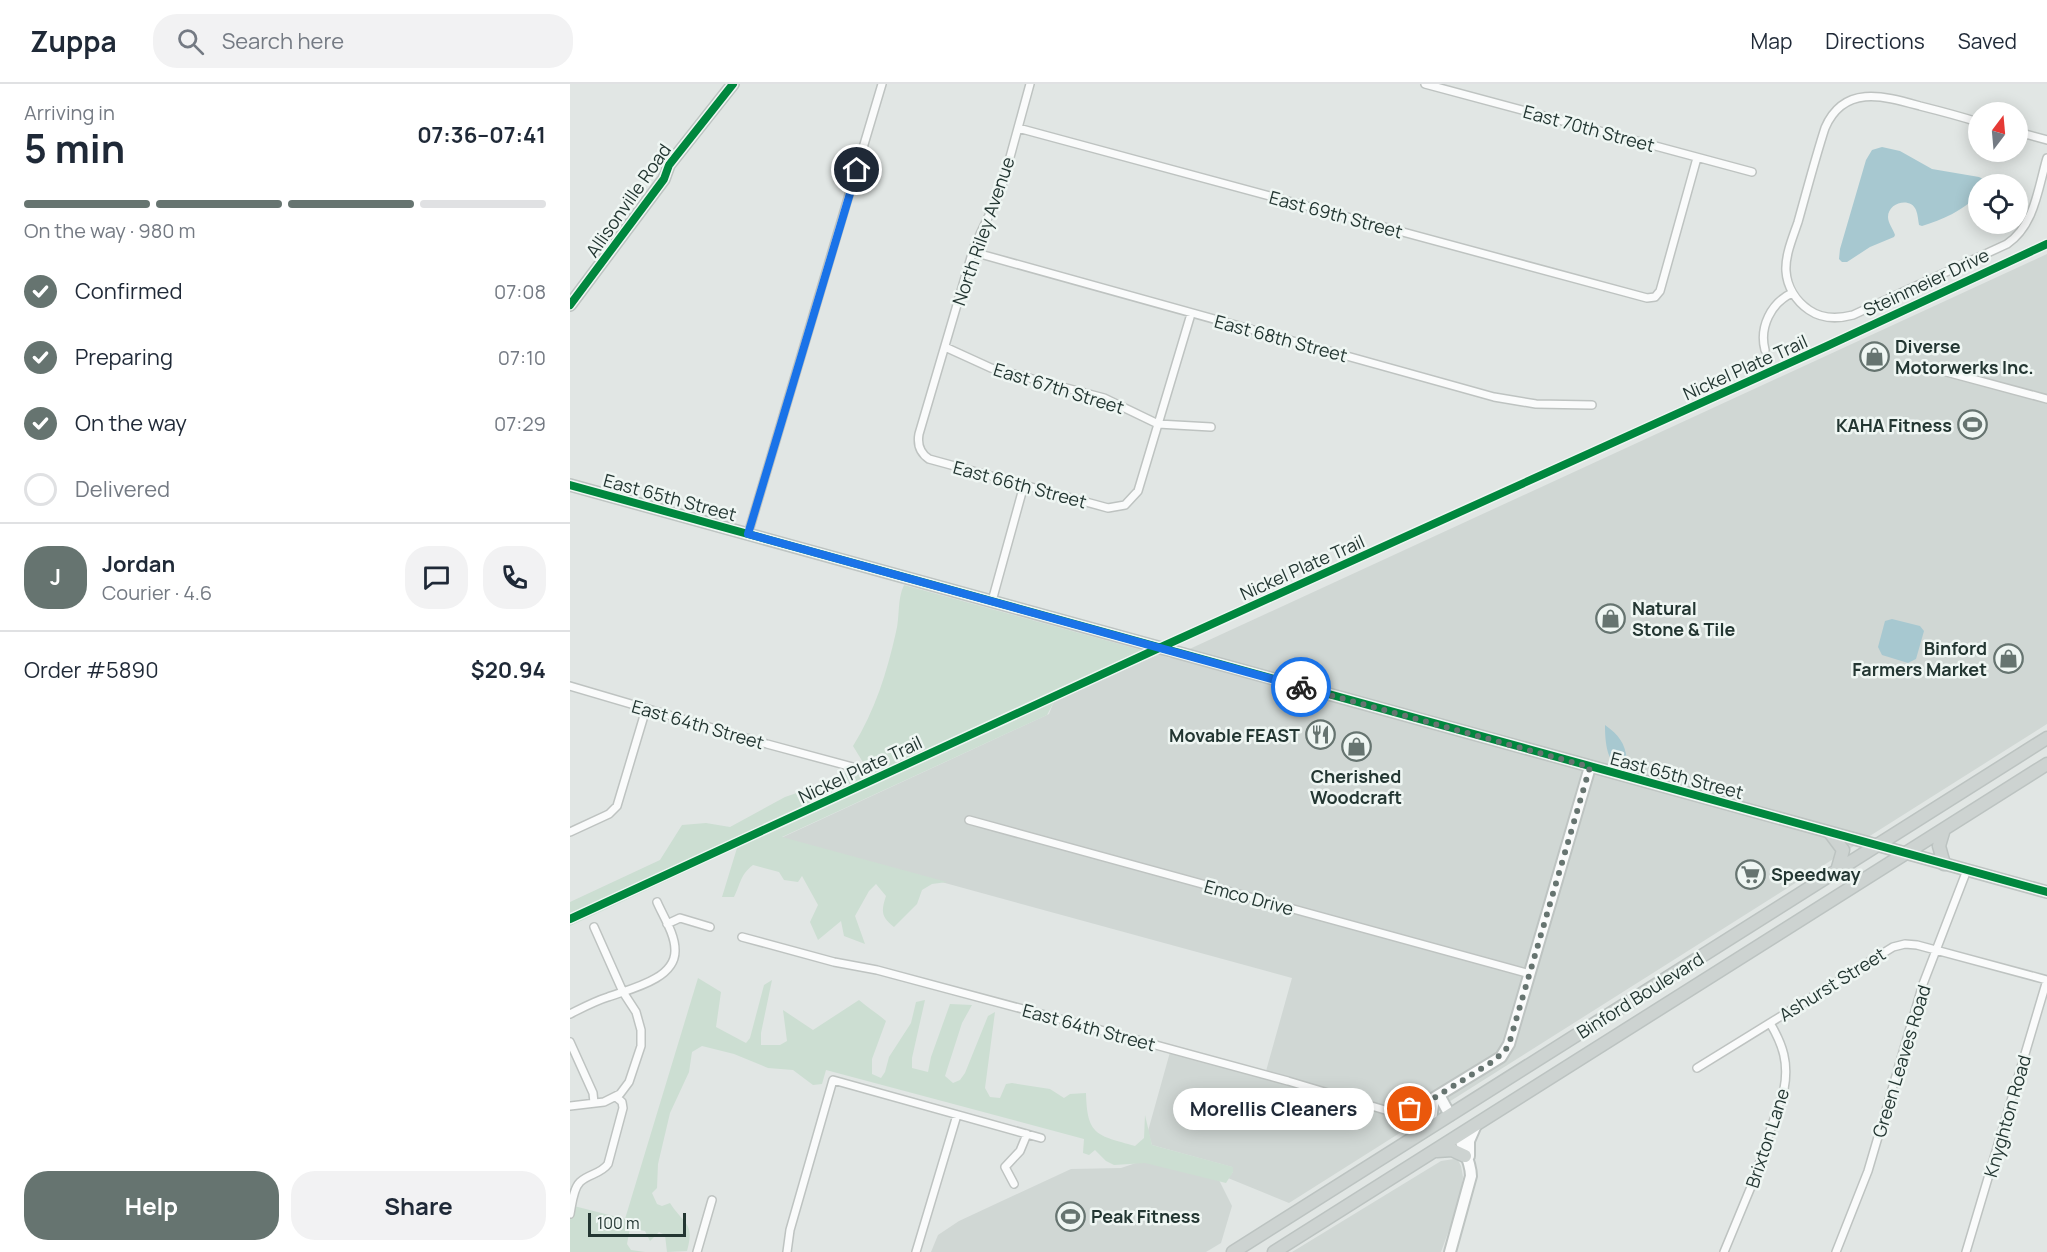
<!DOCTYPE html>
<meta charset="utf-8">
<style>
:root{--surface:#fff;--page:#f2f2f3;--text:#1f2937;--muted:#747a83;--line:#e0e1e3;--accent:#667470}
body{margin:0;font-family:Manrope,sans-serif;background:var(--page);color:var(--text);height:100vh;display:flex;flex-direction:column;font-size:22px;white-space:nowrap}
*{box-sizing:border-box;margin:0}
p{font-size:20px;color:var(--muted)}
.icon{flex:none;width:33px;height:33px;fill:none;stroke:currentColor;stroke-width:2;stroke-linecap:round;stroke-linejoin:round}
.map{position:relative;flex:1;overflow:hidden}
.sheet{display:flex;flex-direction:column;background:var(--surface);width:570px}
.sheet>*{flex:none}
.needle{width:39px;rotate:16deg}
.tools{position:absolute;left:1398px;top:18px;display:grid;gap:12px}
.tools a{display:grid;place-items:center;width:60px;height:60px;border-radius:50%;background:var(--surface);box-shadow:0 3px 15px #0003;font-size:30px}
.scale{position:absolute;left:18px;bottom:15px;width:98px;box-sizing:border-box;padding-left:6px;border:3px solid #233632;border-top:0;font-size:16px;line-height:21px;white-space:nowrap;color:#233632;-webkit-text-stroke:4px #eff6f3;paint-order:stroke}
.pin{position:absolute;display:grid;place-items:center;width:51px;height:51px;color:#fff;margin:-26px;border:3px solid #fff;border-radius:50%;box-shadow:0 2px 6px #0007}
.courier{position:absolute;display:grid;place-items:center;width:60px;height:60px;margin:-30px;border:4px solid #1a73e8;border-radius:50%;background:#fff;color:#222;box-shadow:0 2px 8px #0007}
.bubble{position:absolute;height:42px;border-radius:21px;background:var(--surface);box-shadow:0 3px 15px #0003;font-size:20px;font-weight:700;line-height:42px;text-align:center}
.summary em{font-style:normal;font-weight:700}
.summary div{display:flex;flex-direction:column-reverse}
.summary{display:flex;align-items:center;justify-content:space-between;height:102px;padding:0 24px}
h1{font-size:39px;font-weight:700;line-height:45px}
.bar{display:grid;grid-template-columns:repeat(4,1fr);gap:9px 6px;align-content:center;height:72px;padding:0 24px}
.bar i{height:8px;border-radius:4px;background:var(--line)}
.bar .on{background:var(--accent)}
.bar p{grid-column:span 4}
.line{display:flex;align-items:center;gap:15px;padding:0 24px;border-top:2px solid var(--line)}
.line div{flex:1}
.round{display:grid;place-items:center;flex:none;width:63px;height:63px;border-radius:24px;background:var(--page)}
ol{padding:0 24px;list-style:none}
li{display:flex;align-items:center;gap:18px;height:66px}
li p{margin-inline-start:auto}
li .icon{padding:6px;border-radius:50%;background:var(--accent);color:#fff;stroke-width:4}
li:last-child{color:var(--muted)}
li i{width:33px;height:33px;border:3px solid var(--line);border-radius:50%}
.action{display:flex;gap:12px;margin-top:auto;padding:12px 24px}
.action a{flex:1;height:69px;border-radius:24px;background:var(--accent);color:#fff;font-size:24px;font-weight:700;line-height:69px;text-align:center}
.action a+a{background:var(--page);color:var(--text)}
header{display:flex;align-items:center;gap:36px;box-sizing:border-box;height:84px;padding:0 30px;background:var(--surface);border-bottom:2px solid var(--line)}
header strong{font-size:28px}
nav{display:flex;gap:33px;margin-inline-start:auto;font-size:21px}
.search{width:420px;height:54px;background:var(--page);display:flex;align-items:center;gap:15px;box-sizing:border-box;padding:0 21px;border-radius:24px;color:var(--muted);font-size:22px}
main{display:flex;flex:1;min-height:0}
.map>svg:first-child{display:block}
.built{fill:#d0d7d4}
.green{fill:#ccded2}
.water{fill:#a7c8d0}
.lines{fill:none;stroke-linecap:round;stroke-linejoin:round}
.street-casing{stroke:#bec3c1;stroke-width:10}
.secondary-casing{stroke:#bec4c2;stroke-width:14}
.primary-casing{stroke:#bcc3c1;stroke-width:15}
.street{stroke:#fafbfb;stroke-width:7}
.secondary{stroke:#fafbfb;stroke-width:10}
.primary{stroke:#cdd3d1;stroke-width:12}
.cycleway-casing{stroke:#eff6f3;stroke-width:11}
.cycleway{stroke:#00873e;stroke-width:8}
.done{stroke:#667470;stroke-width:6;stroke-dasharray:0 10.8}
.route{stroke:#1a73e8;stroke-width:8}
.labels{text-anchor:middle;dominant-baseline:central;stroke-width:5;stroke-linejoin:round;paint-order:stroke}
.street-label{font-size:18px;fill:#233632;stroke:#eff6f3}
.poi-label{font-size:18px;font-weight:bold;fill:#233632;stroke:#eff6f3;text-anchor:start}
</style>
<header>
<strong>Zuppa</strong>
<div class="search"><svg class="icon" aria-label="search" viewBox="0 0 24 24"><circle cx="10" cy="10" r="6"/><path d="M15 15l6 6"/></svg>Search here</div>
<nav><a>Map</a><a>Directions</a><a>Saved</a></nav>
</header>
<main>
<section class="sheet">
<div class="summary"><div><h1>5 min</h1><p>Arriving in</p></div><em>07:36–07:41</em></div>
<div class="bar"><i class="on"></i><i class="on"></i><i class="on"></i><i></i><p>On the way · 980 m</p></div>
<ol>
<li><svg class="icon" aria-label="check" viewBox="0 0 24 24"><path d="M5 12l5 5 9-10"/></svg>Confirmed<p>07:08</p></li>
<li><svg class="icon" aria-label="check" viewBox="0 0 24 24"><path d="M5 12l5 5 9-10"/></svg>Preparing<p>07:10</p></li>
<li><svg class="icon" aria-label="check" viewBox="0 0 24 24"><path d="M5 12l5 5 9-10"/></svg>On the way<p>07:29</p></li>
<li><i></i>Delivered</li>
</ol>
<div class="line" style="height:108px"><b class="round" style="background:var(--accent);color:#fff">J</b><div><b>Jordan</b><p>Courier · 4.6</p></div><a class="round"><svg class="icon" aria-label="chat" viewBox="0 0 24 24"><path d="M4 5h16v11H9l-5 4z"/></svg></a><a class="round"><svg class="icon" aria-label="phone" viewBox="0 0 24 24"><path d="M5 4h4l2 5-3 2q2 4 5 5l2-3 5 2v4C11 20 4 13 5 4z"/></svg></a></div>
<div class="line" style="height:78px"><div>Order #5890</div><b>$20.94</b></div>
<div class="action"><a>Help</a><a>Share</a></div>
</section>
<div class="map">
<svg width="1477" height="1168" viewBox="0 0 1477 1168">
<rect width="100%" height="100%" fill="#e1e6e4"/>
<path class="built" d="M1477 170V640L719 1119 658 1094 663 1088 662 1083 582 1061 578 1047 602 961 696 987 722 894 211 754 479 630 484 617 589 570 600 574Z
M578 1075 649 1096 662 1122 651 1159 636 1168H361L368 1151 389 1137 501 1085 551 1084Z
M884 1075 888 1076 891 1082 893 1093 888 1121 871 1168H722L871 1077Z"/>
<path class="green" d="M334 501 575 567 489 608 477 631 212 753 377 798 362 800 352 806 347 820 324 843C311 833 311 827 316 812L306 800 299 807 285 832 295 860 274 852 271 837 248 856 240 838 248 821 232 792 228 798 214 796 209 788 183 781C170 791 171 799 164 813H152L167 764 0 842V818L90 776 112 741 136 739 160 743 215 713 253 700 294 680 283 662C305 627 317 588 326 548 330 533 327 515 334 501Z
M128 894 151 908 146 943 176 959 180 954 194 901 202 896 191 949V961H210L217 957 213 926 243 946 289 916C298 924 307 929 316 937L302 975V990L311 994 315 988 319 973 341 939 346 918 355 916 342 974V984L358 988 361 973 380 920 402 921 392 939 375 992 383 999 390 996 395 989 418 932 425 928 415 1004 420 1013 430 1014 436 1000 442 999 480 1005 494 1014 500 1010 516 1009C517 1052 527 1051 565 1062L574 1054 575 1031 582 1061 663 1083V1088L656 1099 575 1079 544 1081 536 1077 525 1066 519 1071 513 1069 514 1055 256 986 252 1000 243 1001 223 986 198 984 164 970 132 962 122 968 119 988 100 1029 88 1080 87 1104 82 1109 87 1120 92 1122 100 1119C114 1141 125 1138 117 1167L97 1168 95 1151 89 1148 80 1157 75 1147 60 1144 57 1160 61 1166 75 1168H0V1121L55 1135Z"/>
<path class="water" d="M1312 63 1330 67 1362 85 1409 93 1413 95 1414 100H1408V111C1394 126 1372 136 1352 142L1349 141C1348 136 1348 131 1346 126 1341 113 1318 118 1318 133 1318 139 1323 145 1325 151L1324 153 1300 163 1277 178H1272L1269 175 1270 165 1296 76 1302 66Z
M1322 535 1350 542 1354 547 1346 575 1338 579 1312 571 1308 563 1315 537Z
M1035 641C1049 651 1055 659 1057 676 1036 691 1035 653 1035 641Z"/>
<g class="lines">
<defs>
<path id="street" d="M460 0 431 106 404 163 349 350C347 361 350 369 359 375L538 424 555 421 568 407 621 230
M855 0 1182 88
M1408 38C1389 32 1370 27 1350 22 1314 12 1274 0 1255 44 1245 75 1237 106 1228 138 1223 153 1215 171 1216 187 1217 203 1226 217 1239 226 1252 235 1268 235 1283 231L1437 160C1465 141 1468 104 1477 74
M448 44 1077 214 1085 213 1090 207 1127 74
M1448 48 1477 56
M403 168 924 313 966 320 1022 321
M375 263 421 284 534 314 588 340 641 343
M1195 266C1189 243 1201 219 1222 209
M1369 286 1477 315
M178 450 312 0
M422 517 454 401
M0 602 197 660 290 685
M399 736 960 890
M0 748 39 730 47 722 76 625
M97 840 110 834 140 843
M172 853 264 878 307 886 490 935 718 997 815 1026 840 1025 864 1014
M0 930C12 924 25 917 38 913 60 905 106 895 105 866 105 850 93 832 87 818
M0 958 23 1009 24 1019
M1127 984 1323 863 1335 860 1347 861 1477 896
M0 1022 34 1018 50 1010 59 998 71 962V946L66 928 53 908 24 843
M444 1100 435 1083 450 1067 457 1050
M0 1130C2 1120 3 1105 10 1098 18 1090 31 1090 38 1080L53 1024 52 1018 46 1013
M127 1168 142 1116
M217 1168 220 1146 263 996 471 1054
M346 1168 387 1031
M1154 1168 1183 1098 1214 1005C1219 979 1213 961 1200 939
M1266 1168 1298 1087 1353 900 1397 786
M1396 1168 1477 896"/>
<path id="secondary" d="M0 221 94 95 99 81 163 0
M0 401 1477 808
M869 1011 880 1031
M855 1047 861 1036 864 1014 931 973 939 960 1020 683
M899 1072V1057L906 1041
M880 1168 901 1092C901 1078 893 1065 889 1052"/>
<path id="primary" d="M1261 750 1273 766 1267 787
M1374 780 1369 762 1374 745
M867 1067 882 1066 895 1072
M663 1168 1477 654
M704 1168 1477 680"/>
</defs>
<use href="#street" class="street-casing"/>
<use href="#secondary" class="secondary-casing"/>
<use href="#primary" class="primary-casing"/>
<use href="#street" class="street"/>
<use href="#secondary" class="secondary"/>
<use href="#primary" class="primary"/>
<defs>
<path id="cycleway" d="M0 221 94 95 99 81 163 0
M0 401 1477 808
M0 835 589 564 1257 262 1477 160"/>
</defs>
<use href="#cycleway" class="cycleway-casing"/>
<use href="#cycleway" class="cycleway"/>
</g>
<g class="lines">
<path class="done" d="M731 603 1020 683 939 960 935 967 922 978 864 1014 840 1025"/>
<path class="route" d="M287 86 178 450 731 603"/>
</g>
<defs>
<symbol id="shop-ring" viewBox="-11 -11 22 22"><circle r="9.5" fill="#eff6f3" stroke="#667470" stroke-width="1.5"/><path d="M-5-2.5h2.3a2.7 3.5 0 0 1 5.4 0H5L5.5 6h-11ZM-1.5-2.5h3a1.5 2.3 0 0 0-3 0Z" fill="#667470"/></symbol>
<symbol id="stadium-ring" viewBox="-11 -11 22 22"><circle r="9.5" fill="#eff6f3" stroke="#667470" stroke-width="1.5"/><path d="M0-5a6.5 5 0 1 0 0 10a6.5 5 0 1 0 0-10ZM-3.5-1.8h7v3.6h-7Z" fill="#667470"/></symbol>
<symbol id="restaurant-ring" viewBox="-11 -11 22 22"><circle r="9.5" fill="#eff6f3" stroke="#667470" stroke-width="1.5"/><path d="M-5-6h1v4h1v-4h1v4h1v-4h1v5L-1.5 .5V6h-2V.5L-5-1ZM5-6V6H3V1.5H1.5Q1.5-4 5-6Z" fill="#667470"/></symbol>
<symbol id="supermarket-ring" viewBox="-11 -11 22 22"><circle r="9.5" fill="#eff6f3" stroke="#667470" stroke-width="1.5"/><path d="M-6-5.5h2.5l.6 2H6L4.5 2H-2.5L-4.4-4H-6ZM-1.5 3.2a1.3 1.3 0 1 0 .1 0ZM3 3.2a1.3 1.3 0 1 0 .1 0Z" fill="#667470"/></symbol>
</defs>
<g fill-rule="evenodd">
<use href="#shop-ring" x="1288" y="256" width="33" height="33"/>
<use href="#stadium-ring" x="1386" y="324" width="33" height="33"/>
<use href="#shop-ring" x="1024" y="518" width="33" height="33"/>
<use href="#shop-ring" x="1422" y="558" width="33" height="33"/>
<use href="#restaurant-ring" x="734" y="634" width="33" height="33"/>
<use href="#shop-ring" x="770" y="646" width="33" height="33"/>
<use href="#supermarket-ring" x="1164" y="774" width="33" height="33"/>
<use href="#stadium-ring" x="484" y="1116" width="33" height="33"/>
</g>
<g class="labels">
<g class="street-label">
<text transform="translate(1019 44) rotate(15)">East 70th Street</text>
<text transform="translate(58 116) rotate(-55)">Allisonville Road</text>
<text transform="translate(766 130) rotate(15)">East 69th Street</text>
<text transform="translate(413 147) rotate(-71)">North Riley Avenue</text>
<text transform="translate(1356 198) rotate(-25)">Steinmeier Drive</text>
<text transform="translate(711 254) rotate(15)">East 68th Street</text>
<text transform="translate(1175 283) rotate(-24)">Nickel Plate Trail</text>
<text transform="translate(489 304) rotate(17)">East 67th Street</text>
<text transform="translate(450 400) rotate(15)">East 66th Street</text>
<text transform="translate(100 413) rotate(15)">East 65th Street</text>
<text transform="translate(732 483) rotate(-24)">Nickel Plate Trail</text>
<text transform="translate(128 640) rotate(16)">East 64th Street</text>
<text transform="translate(290 685) rotate(-25)">Nickel Plate Trail</text>
<text transform="translate(1107 691) rotate(15)">East 65th Street</text>
<text transform="translate(679 813) rotate(15)">Emco Drive</text>
<text transform="translate(1262 900) rotate(-32)">Ashurst Street</text>
<text transform="translate(1070 911) rotate(-32)">Binford Boulevard</text>
<text transform="translate(519 943) rotate(15)">East 64th Street</text>
<text transform="translate(1331 977) rotate(-73)">Green Leaves Road</text>
<text transform="translate(1437 1032) rotate(-74)">Knyghton Road</text>
<text transform="translate(1197 1054) rotate(-72)">Brixton Lane</text>
</g>
<g class="poi-label">
<text x="1325" y="262">Diverse<tspan x="1325" dy="21">Motorwerks Inc.</tspan></text>
<text x="1382" y="341" text-anchor="end">KAHA Fitness</text>
<text x="1062" y="524">Natural<tspan x="1062" dy="21">Stone &amp; Tile</tspan></text>
<text x="1417" y="564" text-anchor="end">Binford<tspan x="1417" dy="21">Farmers Market</tspan></text>
<text x="730" y="651" text-anchor="end">Movable FEAST</text>
<text x="786" y="692" text-anchor="middle">Cherished<tspan x="786" dy="21">Woodcraft</tspan></text>
<text x="1201" y="790">Speedway</text>
<text x="521" y="1132">Peak Fitness</text>
</g>
</g>
</svg>
<div class="tools">
<a><svg class="needle" viewBox="-14 -14 28 28"><path d="M0-13l5 13h-10z" fill="#e53935"/><path d="M0 13l5-13h-10z" fill="#747a83"/></svg></a>
<a><svg class="icon" aria-label="locate" viewBox="0 0 24 24"><circle cx="12" cy="12" r="6"/><path d="M12 2v4M12 18v4M2 12h4M18 12h4"/></svg></a>
</div>
<div class="scale">100 m</div>
<div class="pin" style="left:840px;top:1025px;background:#ea580c"><svg class="icon" aria-label="bag" viewBox="0 0 24 24"><path d="M5 8h14l-1 12H6zM9 8a3 3 0 0 1 6 0"/></svg></div>
<div class="pin" style="left:287px;top:86px;background:#1f2937"><svg class="icon" aria-label="home" viewBox="0 0 24 24"><path d="M3 11l9-7 9 7M6 9v11h12V9"/></svg></div>
<div class="courier" style="left:731px;top:603px"><svg class="icon" aria-label="bike" viewBox="0 0 24 24"><circle cx="6" cy="16" r="4"/><circle cx="18" cy="16" r="4"/><path d="M6 16l4-8h5l3 8M10 8l3 8H6M13 5h3"/></svg></div>
<div class="bubble" style="left:603px;top:1004px;width:201px">Morellis Cleaners</div>
</div>
</main>
